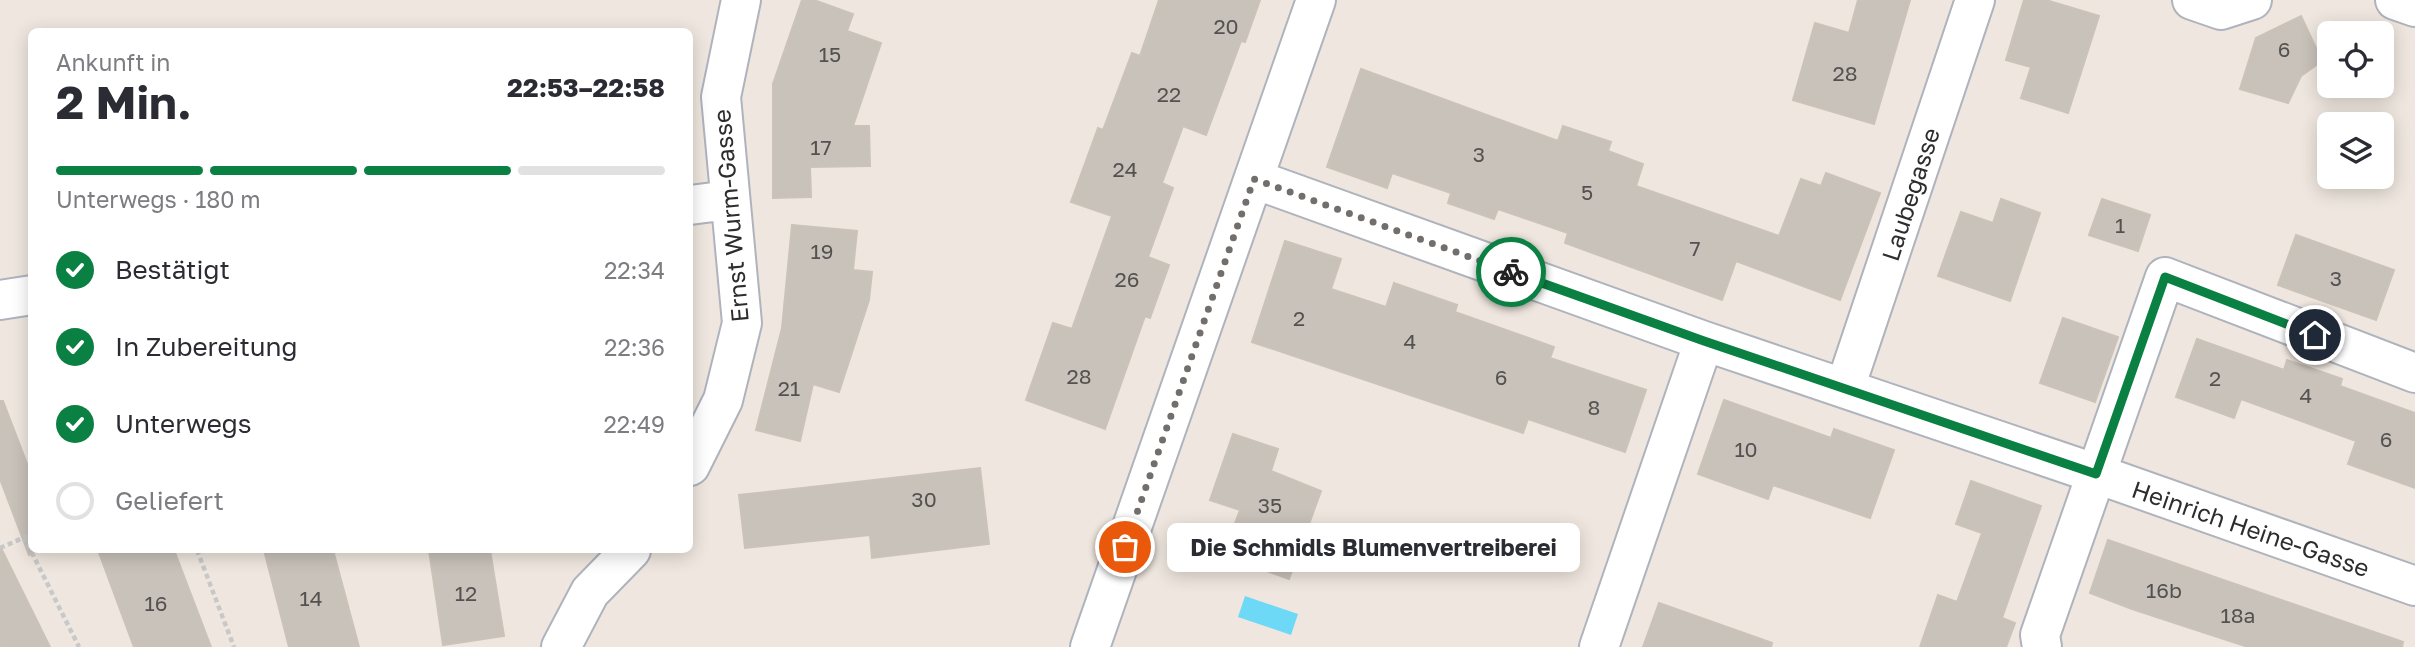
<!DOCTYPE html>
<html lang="de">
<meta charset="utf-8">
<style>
:root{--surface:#fff;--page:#f2f2f3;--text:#2b2b33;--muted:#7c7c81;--line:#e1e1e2;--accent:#0b8043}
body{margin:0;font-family:"Golos Text",sans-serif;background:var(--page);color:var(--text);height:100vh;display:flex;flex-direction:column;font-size:26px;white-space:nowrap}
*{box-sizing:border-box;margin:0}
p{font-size:23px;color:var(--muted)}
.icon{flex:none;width:38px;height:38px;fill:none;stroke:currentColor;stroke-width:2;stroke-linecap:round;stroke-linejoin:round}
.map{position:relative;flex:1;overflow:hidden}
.drawer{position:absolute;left:28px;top:28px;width:665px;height:525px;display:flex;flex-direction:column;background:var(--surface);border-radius:10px;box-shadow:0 4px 18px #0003}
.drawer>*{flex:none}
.tools{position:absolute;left:2317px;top:21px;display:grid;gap:14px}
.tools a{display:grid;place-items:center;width:77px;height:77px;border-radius:10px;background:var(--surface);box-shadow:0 4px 18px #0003;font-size:35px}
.pin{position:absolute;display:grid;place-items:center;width:60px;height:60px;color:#fff;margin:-30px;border:4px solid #fff;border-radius:50%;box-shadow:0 2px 7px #0007}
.courier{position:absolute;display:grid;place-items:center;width:70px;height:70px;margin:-35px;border:5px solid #0b8043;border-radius:50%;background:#fff;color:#222;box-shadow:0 2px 9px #0007}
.bubble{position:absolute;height:49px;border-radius:10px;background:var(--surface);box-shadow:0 4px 18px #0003;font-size:23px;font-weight:700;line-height:49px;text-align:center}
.summary em{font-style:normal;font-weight:700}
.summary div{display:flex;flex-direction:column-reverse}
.summary{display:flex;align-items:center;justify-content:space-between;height:119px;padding:0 28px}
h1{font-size:46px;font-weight:700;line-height:52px}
.bar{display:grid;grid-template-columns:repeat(4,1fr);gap:10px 7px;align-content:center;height:84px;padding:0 28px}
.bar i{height:9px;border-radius:5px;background:var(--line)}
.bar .active{background:var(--accent)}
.bar p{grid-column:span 4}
ol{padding:0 28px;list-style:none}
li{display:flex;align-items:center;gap:21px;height:77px}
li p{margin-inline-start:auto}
li .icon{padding:7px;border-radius:50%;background:var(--accent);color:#fff;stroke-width:4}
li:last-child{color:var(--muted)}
li i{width:38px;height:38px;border:4px solid var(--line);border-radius:50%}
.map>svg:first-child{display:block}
.water{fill:#6ed9f6}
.building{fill:#c8c2ba;stroke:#cbc3b8;stroke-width:2}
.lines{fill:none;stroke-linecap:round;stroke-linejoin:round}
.minor-casing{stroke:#afb3bd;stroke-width:42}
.path{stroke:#c8c8c8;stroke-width:4.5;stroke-dasharray:5 3.5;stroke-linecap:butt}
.minor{stroke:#fff;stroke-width:38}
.done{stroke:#716e6b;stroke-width:7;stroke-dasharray:0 12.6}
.route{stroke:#0b8043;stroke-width:9}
.labels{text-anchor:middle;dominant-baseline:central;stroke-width:5;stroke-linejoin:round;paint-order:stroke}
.number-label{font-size:21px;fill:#545250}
.street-label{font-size:24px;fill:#2d2d2d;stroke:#fff}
</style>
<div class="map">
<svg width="2415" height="647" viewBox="0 0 2415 647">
<rect width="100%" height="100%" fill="#efe7df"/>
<path class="water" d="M1245 596 1298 614 1291 635 1238 617Z"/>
<path class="building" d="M802 0H814L853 14 847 31 881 43 853 126H869L870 166 810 167 811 197 773 198V84Z
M1159 0H1260L1245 42 1241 41 1206 135 1183 126 1162 183 1173 188 1148 257 1169 265 1150 318 1145 316 1105 429 1026 400 1053 323 1072 329 1112 216 1071 202 1098 128 1103 130 1132 53 1140 56Z
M1858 0H1910L1874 124 1793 100 1815 23 1849 33Z
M2024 0H2046L2099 16 2068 113 2021 98 2031 67 2006 60Z
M2301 16 2322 61 2301 76 2288 103 2240 89 2256 38Z
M1361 69 1558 141 1563 126 1611 142 1608 151 1643 164 1636 186 1779 236 1801 179 1821 186 1826 173 1880 193 1840 300 1736 261 1722 300 1565 243 1568 233 1498 209 1494 219 1448 203 1451 193 1392 173 1387 188 1327 167Z
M2001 199 2040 213 2010 301 1938 276 1961 212 1993 223Z
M2102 199 2150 215 2138 251 2089 235Z
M792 225 857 231 853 270 872 272 869 300 839 392 813 384 800 441 756 430 782 328Z
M2296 235 2394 270 2376 320 2278 285Z
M1285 241 1341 259 1331 289 1386 307 1394 283 1457 305 1455 312 1554 347 1550 358 1646 390 1625 452 1528 419 1523 433 1252 342Z
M2063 318 2118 337 2095 402 2040 383Z
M2197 339 2284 370 2287 360 2342 379 2340 386 2415 413V488L2348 464 2356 441 2241 399 2234 418 2176 397Z
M1724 400 1831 438 1834 429 1894 450 1870 518 1773 485 1768 499 1698 474Z
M0 401H3L32 477V554L29 555 0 479Z
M1233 434 1278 449 1271 471 1321 491 1289 579 1223 555 1240 510 1210 500Z
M980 468 989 544 872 558 870 535 745 548 739 495Z
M1971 481 2041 506 2002 618 2015 623 2006 647H1920L1938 595 1957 602 1982 533 1956 524Z
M2108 540 2403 642 2402 647H2248L2132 609 2090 593Z
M0 546 50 647H0Z
M98 550H174L211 647H134Z
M264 550H333L359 647H289Z
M429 550H490L504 636 443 645Z
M1659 603 1772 643 1771 647H1643Z"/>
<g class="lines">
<defs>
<path id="minor" d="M2192 0 2221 10 2252 0
M2395 0 2415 7
M1254 179 1704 341 2097 474 2415 586
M690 205 729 200
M0 300 32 295
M1845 388 1975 0
M690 466 723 400 742 323 721 97 741 0
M561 647 590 592 631 550
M1090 647 1316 0
M1599 647 1704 341
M2042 647 2040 635 2165 277 2415 373"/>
</defs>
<use href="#minor" class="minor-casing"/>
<path class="path" d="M24 537 79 647
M0 548 32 534
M197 550 234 647"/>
<use href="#minor" class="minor"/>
</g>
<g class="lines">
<path class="done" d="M1125 547 1254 179 1511 272"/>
<path class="route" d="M1511 272 1704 341 2096 474 2165 277 2315 335"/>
</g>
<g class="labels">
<g class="number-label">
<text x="1226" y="26">20</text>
<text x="2284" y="49">6</text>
<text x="830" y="54">15</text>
<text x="1845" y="73">28</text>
<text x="1169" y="94">22</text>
<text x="821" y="147">17</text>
<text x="1479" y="154">3</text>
<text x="1125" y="169">24</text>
<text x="1587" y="192">5</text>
<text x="2120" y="225">1</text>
<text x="1695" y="248">7</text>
<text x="822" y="251">19</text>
<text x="2336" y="278">3</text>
<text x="1127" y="279">26</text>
<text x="1299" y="318">2</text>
<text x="1410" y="341">4</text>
<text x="1079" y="376">28</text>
<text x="1501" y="377">6</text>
<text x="2215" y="378">2</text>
<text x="789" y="388">21</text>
<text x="2306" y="395">4</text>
<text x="1594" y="407">8</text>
<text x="2386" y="439">6</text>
<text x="1746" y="449">10</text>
<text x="924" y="499">30</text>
<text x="1270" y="505">35</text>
<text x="2164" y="590">16b</text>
<text x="466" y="593">12</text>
<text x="311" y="598">14</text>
<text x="156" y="603">16</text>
<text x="2238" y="615">18a</text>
</g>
<g class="street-label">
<text transform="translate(1910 194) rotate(-72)">Laubegasse</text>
<text transform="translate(730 216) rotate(-95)">Ernst Wurm-Gasse</text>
<text transform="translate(2251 528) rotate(19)">Heinrich Heine-Gasse</text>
</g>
</g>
</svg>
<div class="tools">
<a><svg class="icon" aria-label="locate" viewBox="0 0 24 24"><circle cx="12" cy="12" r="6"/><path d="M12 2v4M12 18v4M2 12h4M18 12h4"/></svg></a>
<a><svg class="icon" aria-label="layers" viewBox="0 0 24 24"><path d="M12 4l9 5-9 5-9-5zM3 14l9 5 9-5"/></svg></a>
</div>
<div class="pin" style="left:1125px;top:547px;background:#ea580c"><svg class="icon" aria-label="bag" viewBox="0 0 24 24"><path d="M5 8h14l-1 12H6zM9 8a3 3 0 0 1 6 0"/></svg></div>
<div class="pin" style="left:2315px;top:335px;background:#1f2937"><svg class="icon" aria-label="home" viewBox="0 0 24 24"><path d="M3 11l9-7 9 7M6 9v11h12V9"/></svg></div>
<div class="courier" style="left:1511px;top:272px"><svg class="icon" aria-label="bike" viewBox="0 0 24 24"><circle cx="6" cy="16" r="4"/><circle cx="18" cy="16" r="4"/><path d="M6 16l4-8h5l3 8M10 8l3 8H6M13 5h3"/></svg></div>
<div class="bubble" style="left:1167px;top:523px;width:413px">Die Schmidls Blumenvertreiberei</div>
<section class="drawer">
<div class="summary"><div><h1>2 Min.</h1><p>Ankunft in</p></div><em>22:53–22:58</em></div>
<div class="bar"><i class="active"></i><i class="active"></i><i class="active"></i><i></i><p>Unterwegs · 180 m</p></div>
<ol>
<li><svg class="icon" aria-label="check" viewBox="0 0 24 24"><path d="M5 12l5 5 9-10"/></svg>Bestätigt<p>22:34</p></li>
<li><svg class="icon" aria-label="check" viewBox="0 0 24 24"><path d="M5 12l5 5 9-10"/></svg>In Zubereitung<p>22:36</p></li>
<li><svg class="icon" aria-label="check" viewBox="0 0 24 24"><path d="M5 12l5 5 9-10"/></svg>Unterwegs<p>22:49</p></li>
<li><i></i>Geliefert</li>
</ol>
</section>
</div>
